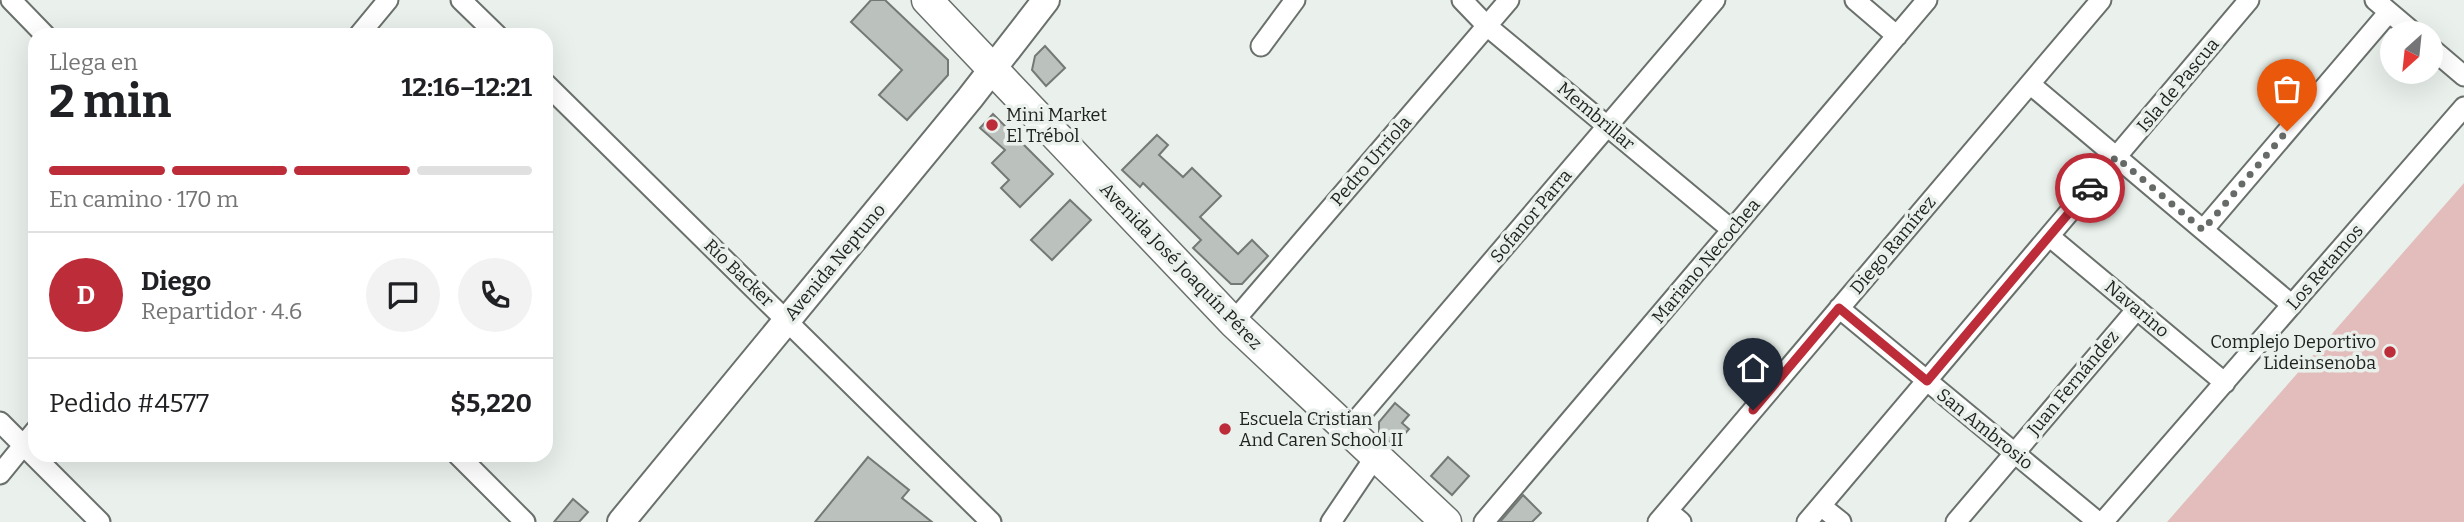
<!DOCTYPE html>
<html lang="es">
<meta charset="utf-8">
<style>
:root{--surface:#fff;--page:#f2f2f2;--text:#202124;--muted:#757577;--line:#e0e0e0;--accent:#bc2c39}
body{margin:0;font-family:Bitter,serif;background:var(--page);color:var(--text);height:100vh;display:flex;flex-direction:column;font-size:26px;white-space:nowrap}
*{box-sizing:border-box;margin:0}
p{font-size:23px;color:var(--muted)}
.icon{flex:none;width:38px;height:38px;fill:none;stroke:currentColor;stroke-width:2;stroke-linecap:round;stroke-linejoin:round}
.map{position:relative;flex:1;overflow:hidden}
.sheet{position:absolute;left:28px;top:28px;width:525px;height:434px;display:flex;flex-direction:column;background:var(--surface);border-radius:21px;box-shadow:0 7px 28px #0002}
.sheet>*{flex:none}
.needle{width:46px;rotate:207deg}
.fabs{position:absolute;left:2380px;top:21px;display:grid;gap:14px}
.fabs a{display:grid;place-items:center;width:63px;height:63px;border-radius:50%;background:var(--surface);box-shadow:0 7px 28px #0002;font-size:35px}
.pin{position:absolute;display:grid;place-items:center;width:60px;height:60px;color:#fff;margin:-72px -30px;border-radius:50% 50% 50% 0;rotate:-45deg;box-shadow:0 0 7px #0007}
.pin .icon{rotate:45deg}
.courier{position:absolute;display:grid;place-items:center;width:70px;height:70px;margin:-35px;border:5px solid #bc2c39;border-radius:50%;background:#fff;color:#222;box-shadow:0 2px 9px #0007}
.summary em{font-style:normal;font-weight:700}
.summary div{display:flex;flex-direction:column-reverse}
.summary{display:flex;align-items:center;justify-content:space-between;height:119px;padding:0 21px}
h1{font-size:46px;font-weight:700;line-height:52px}
.bar{display:grid;grid-template-columns:repeat(4,1fr);gap:10px 7px;align-content:center;height:84px;padding:0 21px}
.bar i{height:9px;border-radius:5px;background:var(--line)}
.bar .current{background:var(--accent)}
.bar p{grid-column:span 4}
.line{display:flex;align-items:center;gap:18px;padding:0 21px;border-top:2px solid var(--line)}
.line div{flex:1}
.round{display:grid;place-items:center;flex:none;width:74px;height:74px;border-radius:37px;background:var(--page)}
.map>svg:first-child{display:block}
.grass{fill:#e2bdbb}
.building{fill:#bbc1bc;stroke:#747975;stroke-width:2}
.lines{fill:none;stroke-linecap:round;stroke-linejoin:round}
.minor-casing{stroke:#6a706b;stroke-width:23}
.secondary-casing{stroke:#6a706b;stroke-width:30}
.primary-casing{stroke:#6a706b;stroke-width:33}
.minor{stroke:#fff;stroke-width:19}
.secondary{stroke:#fff;stroke-width:26}
.primary{stroke:#fff;stroke-width:30}
.done{stroke:#676b68;stroke-width:7;stroke-dasharray:0 12.6}
.route{stroke:#bc2c39;stroke-width:9}
.poi-dot{fill:#bc2c39;stroke:#eaf1ec;stroke-width:2.5}
.labels{text-anchor:middle;dominant-baseline:central;stroke-width:7;stroke-linejoin:round;paint-order:stroke}
.street-label{font-size:18px;fill:#212321;stroke:#eaf1ec}
.poi-label{font-size:18px;fill:#212321;stroke:#eaf1ec;text-anchor:start}
</style>
<div class="map">
<svg width="2464" height="522" viewBox="0 0 2464 522">
<rect width="100%" height="100%" fill="#eaf1ec"/>
<path class="grass" d="M2464 183V522H2167Z"/>
<path class="building" d="M871 0H885L948 60V75L907 120 879 95 902 70 851 22Z
M1045 46 1065 68 1046 86 1032 70 1035 56Z
M993 114 1053 174 1020 207 1001 188 1009 180 992 163 1005 150 980 128Z
M1157 135 1168 145 1159 155 1183 177 1192 168 1221 196 1200 217 1238 254 1252 240 1268 256 1242 284H1231L1193 248 1201 240 1143 183 1140 187 1122 170Z
M1070 200 1091 220 1052 260 1031 240Z
M1395 403 1409 415 1402 423 1409 429 1394 446 1379 432V422Z
M868 457 909 490 902 498 932 522H815Z
M1448 457 1469 476 1452 495 1431 476Z
M1523 495 1541 513 1532 522H1500Z
M573 499 588 512 579 522H554Z"/>
<g class="lines">
<defs>
<path id="minor" d="M11 0 45 35
M461 0 497 35
M1462 0 1487 26 1732 230
M1855 0 1897 36
M2375 0 2414 33
M359 35 388 0
M1261 46 1295 0
M2431 48 2464 76
M546 84 991 522
M2030 84 2292 305
M2203 230 2389 12
M2049 236 2225 383
M1839 308 2098 522
M1233 322 1509 0
M0 422 100 522
M1347 431 1715 0
M458 455 525 522
M0 474 35 431
M1821 506 1841 522
M1668 511 1681 522
M1331 522 1375 457
M1484 522 1927 0
M1658 522 2101 0
M1807 522 2249 0
M1956 522 2137 309
M2103 522 2464 107"/>
<path id="secondary" d="M621 522 970 98 1046 0"/>
<path id="primary" d="M927 0 1233 322 1446 522"/>
</defs>
<use href="#minor" class="minor-casing"/>
<use href="#secondary" class="secondary-casing"/>
<use href="#primary" class="primary-casing"/>
<use href="#minor" class="minor"/>
<use href="#secondary" class="secondary"/>
<use href="#primary" class="primary"/>
</g>
<g class="lines">
<path class="done" d="M2090 188 2116 157 2203 230 2287 131"/>
<path class="route" d="M1753 410 1839 308 1927 381 2090 188"/>
</g>
<g class="poi-dot">
<circle cx="992" cy="125" r="7"/>
<circle cx="2390" cy="352" r="7"/>
<circle cx="1225" cy="429" r="7"/>
</g>
<g class="labels">
<g class="street-label">
<text transform="translate(2178 85) rotate(-50)">Isla de Pascua</text>
<text transform="translate(1596 116) rotate(40)">Membrillar</text>
<text transform="translate(1371 161) rotate(-49)">Pedro Urriola</text>
<text transform="translate(1531 216) rotate(-50)">Sofanor Parra</text>
<text transform="translate(1893 245) rotate(-50)">Diego Ramírez</text>
<text transform="translate(1706 261) rotate(-50)">Mariano Necochea</text>
<text transform="translate(835 262) rotate(-50)">Avenida Neptuno</text>
<text transform="translate(1181 266) rotate(46)">Avenida José Joaquín Pérez</text>
<text transform="translate(2325 267) rotate(-49)">Los Retamos</text>
<text transform="translate(739 273) rotate(44)">Río Backer</text>
<text transform="translate(2137 309) rotate(40)">Navarino</text>
<text transform="translate(2073 383) rotate(-50)">Juan Fernández</text>
<text transform="translate(1985 429) rotate(39)">San Ambrosio</text>
</g>
<g class="poi-label">
<text x="1006" y="115">Mini Market<tspan x="1006" dy="21">El Trébol</tspan></text>
<text x="2376" y="342" text-anchor="end">Complejo Deportivo<tspan x="2376" dy="21">Lideinsenoba</tspan></text>
<text x="1239" y="419">Escuela Cristian<tspan x="1239" dy="21">And Caren School II</tspan></text>
</g>
</g>
</svg>
<div class="fabs">
<a><svg class="needle" viewBox="-14 -14 28 28"><path d="M0-13l5 13h-10z" fill="#e53935"/><path d="M0 13l5-13h-10z" fill="#757577"/></svg></a>
</div>
<div class="pin" style="left:2287px;top:131px;background:#ea580c"><svg class="icon" aria-label="bag" viewBox="0 0 24 24"><path d="M5 8h14l-1 12H6zM9 8a3 3 0 0 1 6 0"/></svg></div>
<div class="pin" style="left:1753px;top:410px;background:#1f2937"><svg class="icon" aria-label="home" viewBox="0 0 24 24"><path d="M3 11l9-7 9 7M6 9v11h12V9"/></svg></div>
<div class="courier" style="left:2090px;top:188px"><svg class="icon" aria-label="car" viewBox="0 0 24 24"><path d="M5 17H2v-5l4-1 3-4h7l3 4 3 1v5h-3M9 17h6M6 11h13"/><circle cx="7" cy="17" r="2"/><circle cx="17" cy="17" r="2"/></svg></div>
<section class="sheet">
<div class="summary"><div><h1>2 min</h1><p>Llega en</p></div><em>12:16–12:21</em></div>
<div class="bar"><i class="current"></i><i class="current"></i><i class="current"></i><i></i><p>En camino · 170 m</p></div>
<div class="line" style="height:126px"><b class="round" style="background:var(--accent);color:#fff">D</b><div><b>Diego</b><p>Repartidor · 4.6</p></div><a class="round"><svg class="icon" aria-label="chat" viewBox="0 0 24 24"><path d="M4 5h16v11H9l-5 4z"/></svg></a><a class="round"><svg class="icon" aria-label="phone" viewBox="0 0 24 24"><path d="M5 4h4l2 5-3 2q2 4 5 5l2-3 5 2v4C11 20 4 13 5 4z"/></svg></a></div>
<div class="line" style="height:91px"><div>Pedido #4577</div><b>$5,220</b></div>
</section>
</div>
